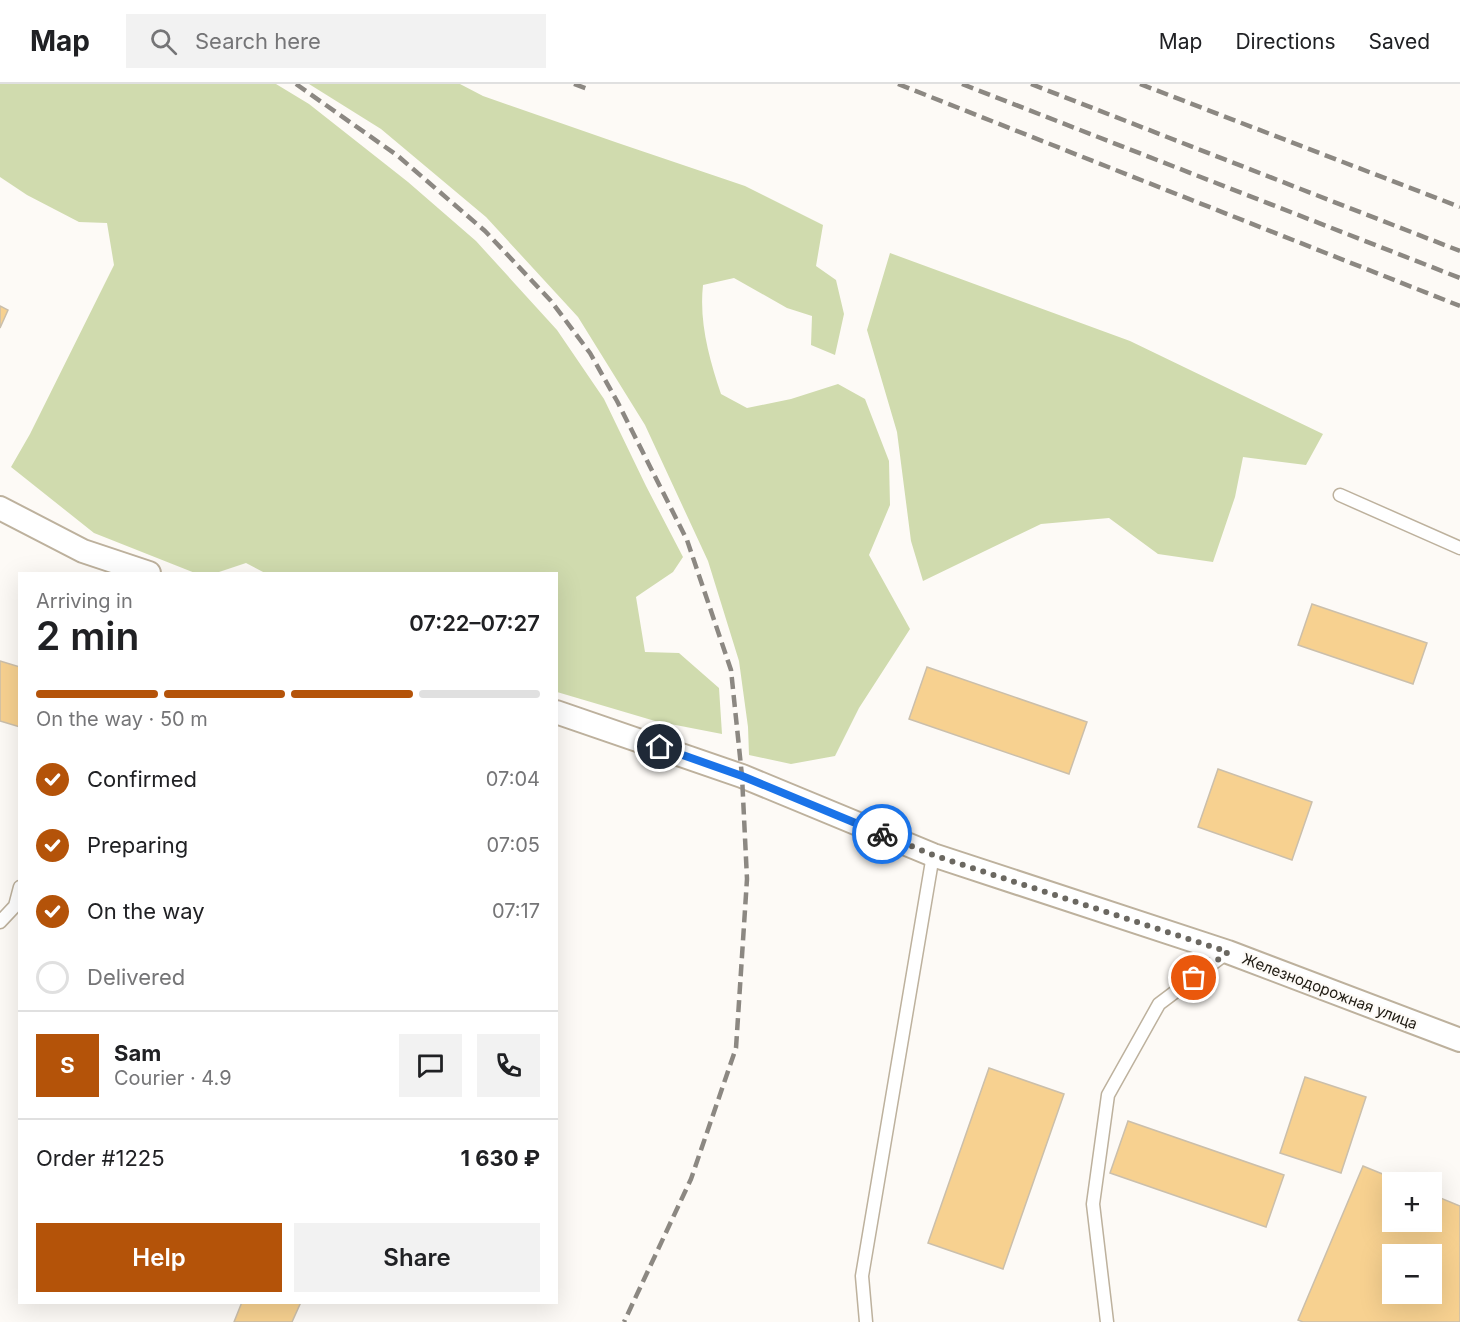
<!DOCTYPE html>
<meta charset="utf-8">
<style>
:root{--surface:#fff;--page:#f2f2f2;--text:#202124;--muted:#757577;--line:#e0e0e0;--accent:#b45309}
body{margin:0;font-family:Inter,sans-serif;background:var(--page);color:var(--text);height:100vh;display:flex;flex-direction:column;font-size:22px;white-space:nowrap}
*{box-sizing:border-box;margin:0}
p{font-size:20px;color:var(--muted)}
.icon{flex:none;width:33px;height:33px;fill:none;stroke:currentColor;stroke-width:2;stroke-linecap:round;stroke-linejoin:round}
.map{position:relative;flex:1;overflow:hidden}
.side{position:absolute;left:18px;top:488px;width:540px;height:732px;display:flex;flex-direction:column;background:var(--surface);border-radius:0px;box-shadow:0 6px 24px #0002}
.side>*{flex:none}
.fabs{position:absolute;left:1382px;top:1088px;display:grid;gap:12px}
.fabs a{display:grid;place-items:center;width:60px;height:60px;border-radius:0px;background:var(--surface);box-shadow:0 6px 24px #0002;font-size:30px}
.pin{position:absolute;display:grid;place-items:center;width:51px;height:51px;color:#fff;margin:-26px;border:3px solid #fff;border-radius:50%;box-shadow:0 2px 6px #0007}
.courier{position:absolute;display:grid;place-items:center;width:60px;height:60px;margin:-30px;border:4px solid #1a73e8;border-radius:50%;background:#fff;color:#222;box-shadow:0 2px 8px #0007}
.headline em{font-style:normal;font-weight:600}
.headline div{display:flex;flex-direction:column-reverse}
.headline{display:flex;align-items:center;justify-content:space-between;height:102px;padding:0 18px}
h1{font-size:39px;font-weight:600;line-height:45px}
.bar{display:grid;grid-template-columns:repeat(4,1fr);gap:9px 6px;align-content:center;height:72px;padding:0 18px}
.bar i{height:8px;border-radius:4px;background:var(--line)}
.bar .active{background:var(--accent)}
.bar p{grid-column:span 4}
.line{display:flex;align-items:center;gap:15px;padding:0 18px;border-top:2px solid var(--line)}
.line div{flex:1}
.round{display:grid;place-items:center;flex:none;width:63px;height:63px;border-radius:0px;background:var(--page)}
ol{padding:0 18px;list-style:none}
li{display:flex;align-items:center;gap:18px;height:66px}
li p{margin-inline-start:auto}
li .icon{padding:6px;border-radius:50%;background:var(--accent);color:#fff;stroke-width:4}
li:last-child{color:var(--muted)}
li i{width:33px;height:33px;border:3px solid var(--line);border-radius:50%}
.button{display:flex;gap:12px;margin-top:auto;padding:12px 18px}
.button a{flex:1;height:69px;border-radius:0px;background:var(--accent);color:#fff;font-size:24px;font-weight:600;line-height:69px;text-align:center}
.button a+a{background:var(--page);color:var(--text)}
header{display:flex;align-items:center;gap:36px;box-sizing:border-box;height:84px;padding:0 30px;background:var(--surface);border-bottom:2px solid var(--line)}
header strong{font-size:28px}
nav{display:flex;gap:33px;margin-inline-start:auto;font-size:21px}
.search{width:420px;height:54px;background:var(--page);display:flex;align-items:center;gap:15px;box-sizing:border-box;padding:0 21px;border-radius:0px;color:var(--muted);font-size:22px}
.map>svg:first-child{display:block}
.green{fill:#d0dbae}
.building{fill:#f7d190;stroke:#cbbfab;stroke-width:1.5;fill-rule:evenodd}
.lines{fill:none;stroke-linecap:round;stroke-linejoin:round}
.service-casing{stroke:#bdb19d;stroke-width:15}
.minor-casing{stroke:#bdb19d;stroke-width:26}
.service{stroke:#fff;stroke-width:12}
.minor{stroke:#fff;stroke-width:22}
.rail{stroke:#8c8882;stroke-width:4.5;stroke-dasharray:12 6;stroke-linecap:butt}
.done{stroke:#6b6861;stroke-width:6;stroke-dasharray:0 10.8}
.route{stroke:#1a73e8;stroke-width:8}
.labels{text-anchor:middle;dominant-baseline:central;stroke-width:4.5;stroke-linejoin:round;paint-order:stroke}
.street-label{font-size:15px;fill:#1d1911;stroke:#fdfaf6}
</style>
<header>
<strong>Map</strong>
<div class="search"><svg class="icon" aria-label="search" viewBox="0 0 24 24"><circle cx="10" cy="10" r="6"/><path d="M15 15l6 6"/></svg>Search here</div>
<nav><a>Map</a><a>Directions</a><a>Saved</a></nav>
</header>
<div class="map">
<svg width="1460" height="1238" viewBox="0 0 1460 1238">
<rect width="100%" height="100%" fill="#fdfaf6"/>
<path class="green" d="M0 0H276L309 20 408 98 476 157 557 246 604 315 646 402 683 473 673 488 636 513 645 568 679 569 719 604 722 650 655 637 557 608 556 489H265L246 479 216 489H195L94 449 11 383 30 350 114 181 107 139 79 138 27 111 0 93Z
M309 0H460L483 12 618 59 745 102 823 141 816 182 836 196 844 230 835 271 811 261 812 232 787 224 734 194 703 201C699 238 709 274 721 310L747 324 791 315 838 300 865 315 889 377 890 421 869 471 910 545 859 624 835 672 791 680 749 671 748 643 739 577 708 477 645 341 578 233 486 133 381 45Z
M890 169 1130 257 1323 350 1306 381 1243 373 1235 413 1213 478 1158 470 1109 434 1041 440 923 497 911 457 897 348 867 246Z"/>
<path class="building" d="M0 222 8 226 0 244Z
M1312 520 1427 559 1413 600 1298 561Z
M0 577 20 583V643L0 637Z
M927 583 1087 638 1069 690 909 635Z
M1218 685 1312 718 1292 776 1198 743Z
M989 984 1064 1010 1003 1185 928 1159Z
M1305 993 1366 1013 1341 1089 1280 1069Z
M1128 1037 1284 1091 1266 1143 1110 1089Z
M1363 1082 1402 1098H1392V1137H1431V1110L1460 1122V1238H1303L1298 1236ZM1392 1170H1431V1209H1392Z
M242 1218H301L292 1238H234Z"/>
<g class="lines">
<defs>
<path id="service" d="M1340 411 1460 464
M0 838 15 822 20 803
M866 1238 862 1192 933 771
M1107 1238 1093 1120 1108 1011 1159 920 1228 868"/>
<path id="minor" d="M0 424 83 467 149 489
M556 628 742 692 933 771 1228 868 1460 956"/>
</defs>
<use href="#service" class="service-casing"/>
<use href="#minor" class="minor-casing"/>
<use href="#service" class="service"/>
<use href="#minor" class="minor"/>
<path class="rail" d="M296 0 398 72 485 147 551 217 590 269 617 317 687 456 731 586 742 692 747 795 736 964 691 1095 624 1238
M574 0 588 5
M898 0 1460 222
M962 0 1460 194
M1031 0 1460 167
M1140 0 1460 123"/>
</g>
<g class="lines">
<path class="done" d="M882 750 933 771 1228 868 1194 894"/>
<path class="route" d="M660 663 742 692 882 750"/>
</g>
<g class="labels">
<g class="street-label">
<text transform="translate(1330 907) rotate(21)">Железнодорожная улица</text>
</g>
</g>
</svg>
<div class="fabs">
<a>+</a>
<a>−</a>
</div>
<div class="pin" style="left:1194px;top:894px;background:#ea580c"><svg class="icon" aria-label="bag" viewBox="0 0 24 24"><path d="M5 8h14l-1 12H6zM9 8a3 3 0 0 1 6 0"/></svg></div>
<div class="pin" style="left:660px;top:663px;background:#1f2937"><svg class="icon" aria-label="home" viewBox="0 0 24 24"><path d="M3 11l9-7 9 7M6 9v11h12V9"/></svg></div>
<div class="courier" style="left:882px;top:750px"><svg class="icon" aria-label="bike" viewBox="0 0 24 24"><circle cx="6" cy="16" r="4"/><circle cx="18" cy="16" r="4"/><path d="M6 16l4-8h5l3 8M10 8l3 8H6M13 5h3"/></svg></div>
<section class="side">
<div class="headline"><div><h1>2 min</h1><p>Arriving in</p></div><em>07:22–07:27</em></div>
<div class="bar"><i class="active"></i><i class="active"></i><i class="active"></i><i></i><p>On the way · 50 m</p></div>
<ol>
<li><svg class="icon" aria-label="check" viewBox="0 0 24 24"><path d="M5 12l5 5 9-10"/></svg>Confirmed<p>07:04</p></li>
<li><svg class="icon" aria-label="check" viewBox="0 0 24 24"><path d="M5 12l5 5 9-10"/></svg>Preparing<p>07:05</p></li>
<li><svg class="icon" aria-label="check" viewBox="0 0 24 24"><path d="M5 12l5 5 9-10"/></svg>On the way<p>07:17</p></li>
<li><i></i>Delivered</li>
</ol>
<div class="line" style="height:108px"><b class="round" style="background:var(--accent);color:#fff">S</b><div><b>Sam</b><p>Courier · 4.9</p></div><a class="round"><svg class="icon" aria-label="chat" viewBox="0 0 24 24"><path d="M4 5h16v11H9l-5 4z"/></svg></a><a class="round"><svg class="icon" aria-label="phone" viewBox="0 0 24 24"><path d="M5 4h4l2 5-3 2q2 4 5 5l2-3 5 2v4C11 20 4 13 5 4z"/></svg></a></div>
<div class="line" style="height:78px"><div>Order #1225</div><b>1 630 ₽</b></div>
<div class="button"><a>Help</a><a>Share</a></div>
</section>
</div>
